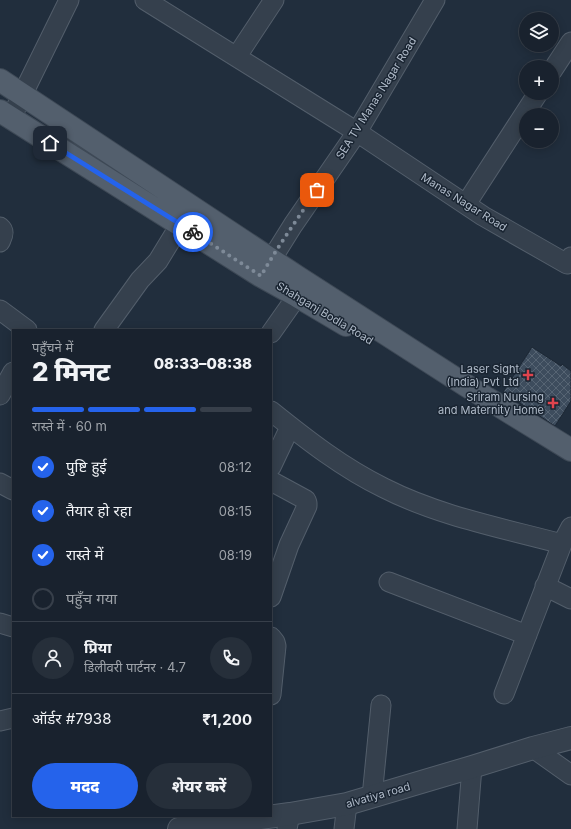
<!DOCTYPE html>
<html lang="hi">
<meta charset="utf-8">
<style>
:root{--surface:#19222e;--page:#262f3a;--text:#f1f3f6;--muted:#9fa4aa;--line:#373f4a;--accent:#2563eb}
body{margin:0;font-family:Inter,"Noto Sans Devanagari",sans-serif;background:var(--page);color:var(--text);height:100vh;display:flex;flex-direction:column;font-size:15px;white-space:nowrap}
*{box-sizing:border-box;margin:0}
p{font-size:13px;color:var(--muted)}
.icon{flex:none;width:22px;height:22px;fill:none;stroke:currentColor;stroke-width:2;stroke-linecap:round;stroke-linejoin:round}
.map{position:relative;flex:1;overflow:hidden}
.side{position:absolute;left:12px;top:329px;width:260px;height:488px;display:flex;flex-direction:column;background:var(--surface);border-radius:0px;box-shadow:0 2px 10px #0003,0 0 0 1px var(--line)}
.side>*{flex:none}
.fabs{position:absolute;left:519px;top:12px;display:grid;gap:8px}
.fabs a{display:grid;place-items:center;width:40px;height:40px;border-radius:50%;background:var(--surface);box-shadow:0 2px 10px #0003,0 0 0 1px var(--line);font-size:20px}
.pin{position:absolute;display:grid;place-items:center;width:34px;height:34px;color:#fff;margin:-17px;border-radius:8px;box-shadow:0 2px 6px #0006}
.courier{position:absolute;display:grid;place-items:center;width:40px;height:40px;margin:-20px;border:3px solid #2563eb;border-radius:50%;background:#fff;color:#222;box-shadow:0 1px 5px #0007}
.overview em{font-style:normal;font-weight:800}
.overview div{display:flex;flex-direction:column-reverse}
.overview{display:flex;align-items:center;justify-content:space-between;height:68px;padding:0 20px}
h1{font-size:26px;font-weight:800;line-height:30px}
.bar{display:grid;grid-template-columns:repeat(4,1fr);gap:6px 4px;align-content:center;height:48px;padding:0 20px}
.bar i{height:5px;border-radius:3px;background:var(--line)}
.bar .on{background:var(--accent)}
.bar p{grid-column:span 4}
.line{display:flex;align-items:center;gap:10px;padding:0 20px;border-top:1px solid var(--line)}
.line div{flex:1}
.round{display:grid;place-items:center;flex:none;width:42px;height:42px;border-radius:21px;background:var(--page)}
ol{padding:0 20px;list-style:none}
li{display:flex;align-items:center;gap:12px;height:44px}
li p{margin-inline-start:auto}
li .icon{padding:4px;border-radius:50%;background:var(--accent);color:#fff;stroke-width:4}
li:last-child{color:var(--muted)}
li i{width:22px;height:22px;border:2px solid var(--line);border-radius:50%}
.action{display:flex;gap:8px;margin-top:auto;padding:8px 20px}
.action a{flex:1;height:46px;border-radius:24px;background:var(--accent);color:#fff;font-size:16px;font-weight:800;line-height:46px;text-align:center}
.action a+a{background:var(--page);color:var(--text)}
.map>svg:first-child{display:block}
.building{fill:url(#building-cross-hatch);stroke:#1c2734}
.lines{fill:none;stroke-linecap:round;stroke-linejoin:round}
.minor-casing{stroke:#535e6b;stroke-width:21}
.tertiary-casing{stroke:#535e6b;stroke-width:24}
.primary-casing{stroke:#3e4956;stroke-width:24}
.minor{stroke:#35404d;stroke-width:19}
.tertiary{stroke:#35404d;stroke-width:22}
.primary{stroke:#535f6d;stroke-width:22}
.done{stroke:#7e8a98;stroke-width:4;stroke-dasharray:0 7.2}
.route{stroke:#2563eb;stroke-width:5}
.health-dot{fill:#e0444e;stroke:#1a2532;stroke-width:1.5}
.labels{text-anchor:middle;dominant-baseline:central;stroke-width:3;stroke-linejoin:round;paint-order:stroke}
.street-label{font-size:11px;fill:#b0bbc9;stroke:#1a2532}
.poi-label{font-size:11px;fill:#b0bbc9;stroke:#1a2532;text-anchor:end}
</style>
<div class="map">
<svg width="571" height="829" viewBox="0 0 571 829">
<defs>
<pattern id="building-cross-hatch" width="8" height="8" patternUnits="userSpaceOnUse"><rect width="8" height="8" fill="#3d4c5d"/><path d="M0 0l8 8M0 8l8-8" fill="none" stroke="#566473"/></pattern>
</defs>
<rect width="100%" height="100%" fill="#212e3d"/>
<path class="building" d="M532 347 561 366 562 364 571 371V401L555 426 503 392Z"/>
<g class="lines">
<defs>
<path id="minor" d="M145 0 357 132 483 216 567 264 571 257
M237 56 274 0
M552 71 571 42
M11 118 69 0
M466 204 538 93
M0 227C6 232 2 237 0 242
M263 273 293 225 357 132 435 0
M0 310 27 330
M104 330 140 280 158 261 180 225
M271 333 297 296
M0 395 13 372
M271 411C307 440 343 468 384 488 439 516 502 528 562 544
M271 467 290 427
M271 481 306 500 307 503V506L289 545 271 597
M0 483 13 490
M389 582 527 635
M545 586 571 599
M0 623 13 627
M271 637 275 642 276 646 271 695
M504 694 562 544 571 527
M0 721 13 718
M533 748 571 775
M372 797 381 705
M287 829 290 814
M344 829 347 804
M467 829 472 767"/>
<path id="tertiary" d="M179 829 290 814 347 804 472 767 533 748 571 738"/>
<path id="primary" d="M0 80 299 278 467 386 571 450
M0 111 261 276 297 296 346 325"/>
</defs>
<use href="#minor" class="minor-casing"/>
<use href="#tertiary" class="tertiary-casing"/>
<use href="#primary" class="primary-casing"/>
<use href="#minor" class="minor"/>
<use href="#tertiary" class="tertiary"/>
<use href="#primary" class="primary"/>
</g>
<g class="lines">
<path class="done" d="M193 232 261 276C278 246 298 218 317 190"/>
<path class="route" d="M50 143 193 232"/>
</g>
<g class="health-dot">
<path d="M526 369h4v4h4v4h-4v4h-4v-4h-4v-4h4z"/>
<path d="M551 397h4v4h4v4h-4v4h-4v-4h-4v-4h4z"/>
</g>
<g class="labels">
<g class="street-label">
<text transform="translate(376 98) rotate(-58)">SEA TV Manas Nagar Road</text>
<text transform="translate(464 202) rotate(32)">Manas Nagar Road</text>
<text transform="translate(325 313) rotate(31)">Shahganj Bodla Road</text>
<text transform="translate(378 795) rotate(-16)">alvatiya road</text>
</g>
<g class="poi-label">
<text x="519" y="369">Laser Sight<tspan x="519" dy="13">(India) Pvt Ltd</tspan></text>
<text x="544" y="397">Sriram Nursing<tspan x="544" dy="13">and Maternity Home</tspan></text>
</g>
</g>
</svg>
<div class="fabs">
<a><svg class="icon" aria-label="layers" viewBox="0 0 24 24"><path d="M12 4l9 5-9 5-9-5zM3 14l9 5 9-5"/></svg></a>
<a>+</a>
<a>−</a>
</div>
<div class="pin" style="left:317px;top:190px;background:#ea580c"><svg class="icon" aria-label="bag" viewBox="0 0 24 24"><path d="M5 8h14l-1 12H6zM9 8a3 3 0 0 1 6 0"/></svg></div>
<div class="pin" style="left:50px;top:143px;background:#1f2937"><svg class="icon" aria-label="home" viewBox="0 0 24 24"><path d="M3 11l9-7 9 7M6 9v11h12V9"/></svg></div>
<div class="courier" style="left:193px;top:232px"><svg class="icon" aria-label="bike" viewBox="0 0 24 24"><circle cx="6" cy="16" r="4"/><circle cx="18" cy="16" r="4"/><path d="M6 16l4-8h5l3 8M10 8l3 8H6M13 5h3"/></svg></div>
<section class="side">
<div class="overview"><div><h1>2 मिनट</h1><p>पहुँचने में</p></div><em>08:33–08:38</em></div>
<div class="bar"><i class="on"></i><i class="on"></i><i class="on"></i><i></i><p>रास्ते में · 60 m</p></div>
<ol>
<li><svg class="icon" aria-label="check" viewBox="0 0 24 24"><path d="M5 12l5 5 9-10"/></svg>पुष्टि हुई<p>08:12</p></li>
<li><svg class="icon" aria-label="check" viewBox="0 0 24 24"><path d="M5 12l5 5 9-10"/></svg>तैयार हो रहा<p>08:15</p></li>
<li><svg class="icon" aria-label="check" viewBox="0 0 24 24"><path d="M5 12l5 5 9-10"/></svg>रास्ते में<p>08:19</p></li>
<li><i></i>पहुँच गया</li>
</ol>
<div class="line" style="height:72px"><a class="round"><svg class="icon" aria-label="person" viewBox="0 0 24 24"><circle cx="12" cy="8" r="4"/><path d="M4 21q1-7 8-7t8 7"/></svg></a><div><b>प्रिया</b><p>डिलीवरी पार्टनर · 4.7</p></div><a class="round"><svg class="icon" aria-label="phone" viewBox="0 0 24 24"><path d="M5 4h4l2 5-3 2q2 4 5 5l2-3 5 2v4C11 20 4 13 5 4z"/></svg></a></div>
<div class="line" style="height:52px"><div>ऑर्डर #7938</div><b>₹1,200</b></div>
<div class="action"><a>मदद</a><a>शेयर करें</a></div>
</section>
</div>
